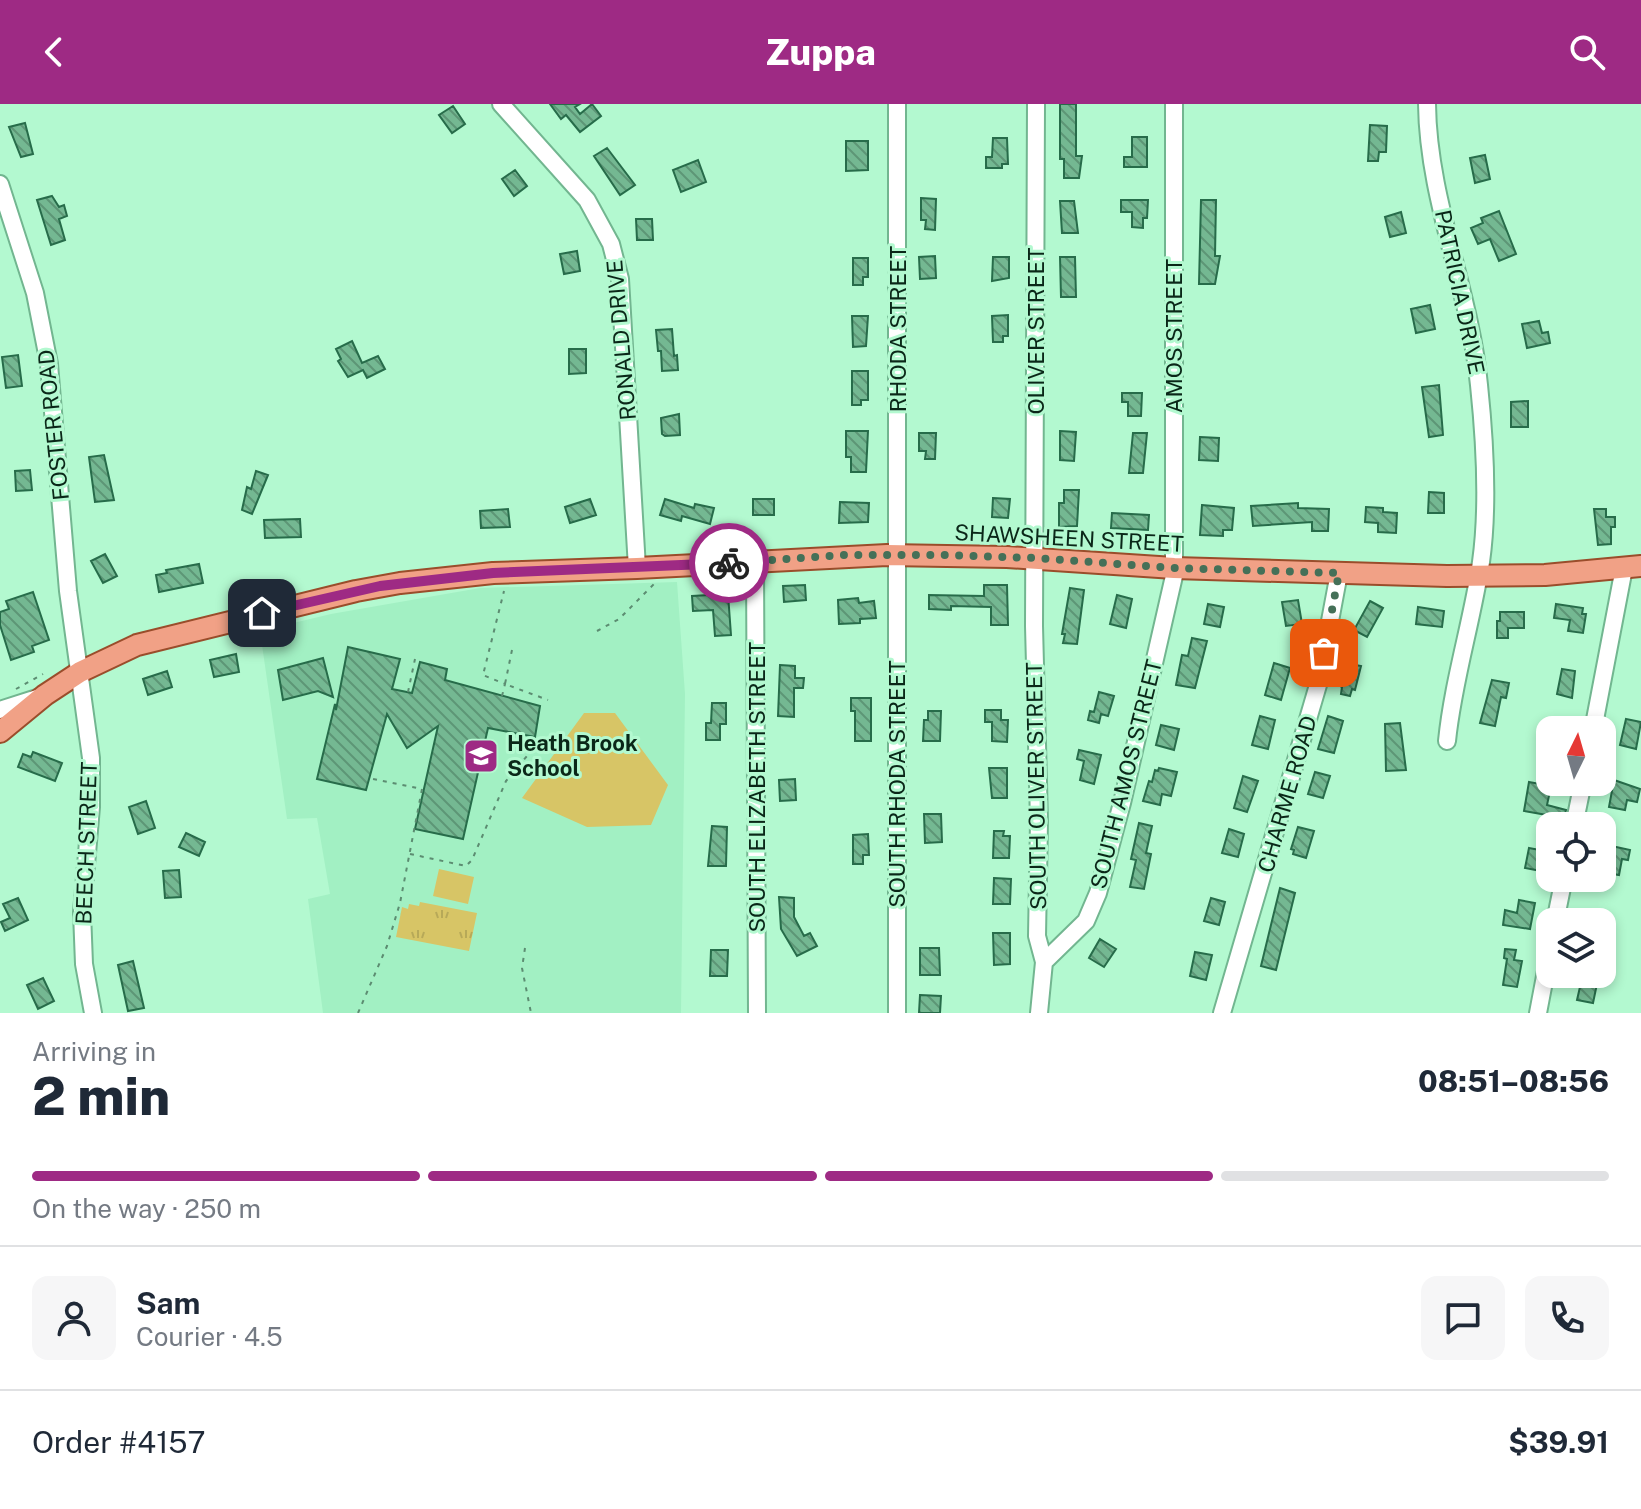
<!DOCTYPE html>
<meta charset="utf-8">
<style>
:root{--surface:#fff;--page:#f6f6f7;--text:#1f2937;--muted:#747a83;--line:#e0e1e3;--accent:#9e2a84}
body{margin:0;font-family:"Public Sans",sans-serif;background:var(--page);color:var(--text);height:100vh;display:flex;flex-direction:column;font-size:30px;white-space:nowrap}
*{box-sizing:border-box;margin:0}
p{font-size:26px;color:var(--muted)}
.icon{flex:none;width:44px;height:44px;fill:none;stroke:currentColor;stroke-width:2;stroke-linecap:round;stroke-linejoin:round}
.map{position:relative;height:909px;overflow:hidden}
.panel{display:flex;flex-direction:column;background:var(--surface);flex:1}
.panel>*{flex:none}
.needle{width:52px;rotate:5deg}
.tools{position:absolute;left:1536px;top:612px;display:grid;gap:16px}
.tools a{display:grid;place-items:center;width:80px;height:80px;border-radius:16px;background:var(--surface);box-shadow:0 4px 12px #0003;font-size:40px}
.pin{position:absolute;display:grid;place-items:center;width:68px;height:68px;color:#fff;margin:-34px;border-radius:16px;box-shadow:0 4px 12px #0006}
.courier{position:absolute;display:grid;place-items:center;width:80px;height:80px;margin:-40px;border:6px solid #9e2a84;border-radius:50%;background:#fff;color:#222;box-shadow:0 2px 10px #0007}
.overview em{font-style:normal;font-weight:800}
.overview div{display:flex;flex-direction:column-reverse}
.overview{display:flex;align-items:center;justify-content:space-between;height:136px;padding:0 32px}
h1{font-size:52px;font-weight:800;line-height:60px}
.bar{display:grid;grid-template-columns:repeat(4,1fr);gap:12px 8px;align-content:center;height:96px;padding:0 32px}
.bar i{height:10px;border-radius:6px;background:var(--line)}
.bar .current{background:var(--accent)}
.bar p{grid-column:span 4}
.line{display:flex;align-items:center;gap:20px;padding:0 32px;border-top:2px solid var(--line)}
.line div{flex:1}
.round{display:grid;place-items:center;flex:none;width:84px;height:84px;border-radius:16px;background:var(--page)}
header{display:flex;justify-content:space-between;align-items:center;height:104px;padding:0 32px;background:var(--accent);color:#fff;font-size:36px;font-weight:800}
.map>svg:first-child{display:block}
.built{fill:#a2f0c3}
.grass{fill:#d7c566}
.park{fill:url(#park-tufts)}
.building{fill:url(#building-back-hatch);stroke:#276c4a;stroke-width:2}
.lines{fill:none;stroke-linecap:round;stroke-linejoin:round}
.minor-casing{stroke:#72b690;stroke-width:20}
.major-casing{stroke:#9a4d2b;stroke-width:24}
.path{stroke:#5c8c71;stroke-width:2;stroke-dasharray:4 6;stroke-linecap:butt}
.minor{stroke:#fff;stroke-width:16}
.major{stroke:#f1a186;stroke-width:20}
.done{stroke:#457058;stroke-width:8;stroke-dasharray:0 14.4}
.route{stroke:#9e2a84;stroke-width:10}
.labels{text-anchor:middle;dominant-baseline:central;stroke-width:6;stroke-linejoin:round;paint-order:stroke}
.street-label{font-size:22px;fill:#0a2718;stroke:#b3f9d0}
.poi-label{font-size:22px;font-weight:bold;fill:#0a2718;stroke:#b3f9d0;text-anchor:start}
</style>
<header><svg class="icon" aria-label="back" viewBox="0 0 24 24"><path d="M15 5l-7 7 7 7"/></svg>Zuppa<svg class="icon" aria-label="search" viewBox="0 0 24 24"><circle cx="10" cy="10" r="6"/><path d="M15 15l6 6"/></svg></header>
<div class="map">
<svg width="1641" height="909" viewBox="0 0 1641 909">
<defs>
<pattern id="park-tufts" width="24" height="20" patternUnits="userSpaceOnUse" patternTransform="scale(2)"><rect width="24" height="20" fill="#d7c566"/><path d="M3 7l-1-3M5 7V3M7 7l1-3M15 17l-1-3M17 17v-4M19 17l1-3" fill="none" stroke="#b7a958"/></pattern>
<pattern id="building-back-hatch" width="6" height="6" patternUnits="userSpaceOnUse" patternTransform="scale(2)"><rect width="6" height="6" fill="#74b892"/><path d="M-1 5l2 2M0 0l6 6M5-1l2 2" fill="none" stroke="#5d9676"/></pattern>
</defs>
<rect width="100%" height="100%" fill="#b3f9d0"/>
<path class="built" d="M677 478 685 590 681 909H323L308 795 330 790 317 714 287 715 260 527 331 510 480 484Z"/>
<path class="grass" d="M584 609H615L668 681 651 721 587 723 522 694Z
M439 765 474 773 468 800 433 792Z"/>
<path class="park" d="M420 798 477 809 469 847 396 833 402 803 408 805 409 800 419 802Z"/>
<path class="building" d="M550 0H580L575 3 580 10 592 0 601 12 580 28 566 11 561 15Z
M1060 0H1076V52H1082L1079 74H1064V55H1060Z
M453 2 465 20 452 29 439 11Z
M25 19 33 50 21 53 9 23Z
M1370 21 1387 22 1386 48H1379L1378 57H1368Z
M1132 33H1147V63H1124V53H1132Z
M993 34H1007L1008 60H1002V64H986V53H992Z
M846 37H868V66L846 67Z
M607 44 635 81 620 91 594 52Z
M1485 51 1490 75 1475 79 1470 54Z
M698 56 706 78 681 88 673 66Z
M515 66 527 82 514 92 502 75Z
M52 92 59 103 64 101 67 112 59 115 65 136 51 141 37 96Z
M921 94 936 95 935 126 925 125 926 116H921Z
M1121 96H1148L1147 114H1143V124L1132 123V108H1121Z
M1201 96H1216L1215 152H1220L1215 180H1199Z
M1060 97H1074L1078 129H1062Z
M1499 107 1516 150 1499 157 1490 135 1478 140 1471 124 1483 119 1481 114Z
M1401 108 1406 129 1390 133 1385 113Z
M636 115H652L653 136H637Z
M577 147 580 167 564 170 560 150Z
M935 152 936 174 920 175 919 153Z
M993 153H1009V174L992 177Z
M1060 153H1075L1076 193H1061Z
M853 154H868V173H863V181H853Z
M1430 201 1435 225 1416 229 1411 205Z
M1008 211V232H1003V238H993L992 212Z
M852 212H868L866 242 853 243Z
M1539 217 1542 229 1548 228 1550 239 1527 244 1522 220Z
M672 225 674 252 677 251 678 266 662 267 661 247H658L656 226Z
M352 237 362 259 378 252 385 265 367 274 363 266 348 273 338 257 341 255 336 245Z
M569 245H586V269L569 270Z
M18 251 22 282 6 284 2 253Z
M852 267H868V296H861V301H852Z
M1439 281 1443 331 1429 333 1422 283Z
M1122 289H1142L1141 312H1128V298H1122Z
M1528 297V323H1511V298Z
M679 310 680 331 665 332 662 330 661 314Z
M846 327H868L866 368H851V353H846Z
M1060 327 1076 328 1074 357 1060 356Z
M919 329H936L935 355H925L926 347H919Z
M1133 329H1147L1143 369H1129Z
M1200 333 1219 334 1218 357 1199 356Z
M104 351 114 396 95 398 89 353Z
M30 366 32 386 16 387 15 367Z
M256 367 268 371 252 410 242 406 247 383 251 385Z
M1064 386H1079L1077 422 1059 423V399H1064Z
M1429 388 1444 389V409H1428Z
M993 394 1010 395 1008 414 992 413Z
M590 395 596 411 570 419 565 403Z
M665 395 694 404 695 400 714 404 710 420 682 412 681 417 660 411Z
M753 395H774V411H753Z
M840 398 869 399 868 418 839 419Z
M1298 399V404L1329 405 1328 427H1312V418L1253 422 1251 402Z
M1202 401 1234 404 1232 426H1223V432L1200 431Z
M1366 403 1383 404V408L1397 409 1396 429 1378 428V419L1365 418Z
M508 405 510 423 481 424 480 407Z
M1594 405H1606V413H1615V423H1611V440L1598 441Z
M1112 409 1149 411 1148 426 1111 424Z
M300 415 301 433 265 434 264 416Z
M105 450 117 472 103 479 91 457Z
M199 460 203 479 159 488 156 471 167 469 166 466Z
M805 481 806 496 784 498 783 482Z
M984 481H1007L1008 521H991V503L951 502V506L929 505V491L984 492Z
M1070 484 1084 486 1077 540 1063 539 1065 530H1062Z
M33 488 49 536 32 542 34 548 11 556 0 521V508L9 505 6 497Z
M728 490 731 531 715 532 713 506 693 507 692 492Z
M1117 491 1132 495 1126 524 1110 520Z
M858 494 859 499 874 497 876 514 860 515V519L839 520 838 496Z
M1298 496 1302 520 1286 522 1282 498Z
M1370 497 1383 504 1367 533 1354 526Z
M1208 500 1224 503 1220 523 1204 520Z
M1556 500 1583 504 1582 510H1586L1583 529 1568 527 1570 516 1554 514Z
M1418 503 1444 507 1442 523 1416 520Z
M1500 508H1524V524H1508V534H1497V517H1500Z
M1192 534 1207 537 1195 584 1176 581 1182 551 1188 552Z
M348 543 400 555 392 585 412 589 420 558 447 565 445 576 540 602 535 633 488 624 463 735 415 725 438 622 407 644 387 610 366 686 317 675 335 600 336 606Z
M236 550 239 568 214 573 210 556Z
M323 554 333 593 318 587 283 596 278 566Z
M1274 559 1290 564 1281 596 1265 591Z
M1345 559 1361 562 1355 586 1352 585 1350 592 1341 590 1342 583 1340 582Z
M780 561 795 562V574H804L803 584H794V613L778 612Z
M1562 565 1575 567 1572 594 1557 590Z
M167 567 172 583 148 591 143 575Z
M1492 576 1509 579 1506 594 1501 593 1495 622 1480 619Z
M1099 588 1114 592 1108 612 1101 610 1099 619 1088 616 1090 607 1094 608Z
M851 594H871V637H855V607H851Z
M712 599H726V620H720V636H706V619H711Z
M985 606H1001V616H1008L1007 638 992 637V618H985Z
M928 607H941L940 637H923L924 616H928Z
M1260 612 1275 616 1268 645 1252 641Z
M1328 612 1343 617 1334 649 1318 645Z
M1626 615 1641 618 1636 645 1620 641Z
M1400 619 1406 666 1386 667 1385 620Z
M1161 621 1179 625 1174 646 1156 641Z
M1079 646 1101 651 1094 680 1080 676 1084 657 1077 655Z
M33 648 62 659 55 677 18 663 23 650 31 653Z
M989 664H1007V694H992Z
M1159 664 1177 668 1171 692 1162 690 1160 701 1143 697 1149 677 1152 678 1155 666 1158 667Z
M1315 668 1330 672 1323 694 1308 690Z
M1243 672 1258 677 1247 708 1234 704Z
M795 675 796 696 780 697 779 676Z
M1614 676 1640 685 1637 698 1627 696 1625 706 1609 703Z
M1529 678 1551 682 1547 701 1566 706 1564 714 1524 707Z
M146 697 155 724 138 730 129 703Z
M924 710H941L942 738 925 739Z
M1139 719 1152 722 1146 749 1151 750 1144 785 1130 783 1136 756 1131 755Z
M712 722 727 723 726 762H708Z
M1298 723 1314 727 1306 754 1293 750 1294 746 1291 745Z
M1229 725 1244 730 1238 753 1222 749Z
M994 727H1004L1003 732H1010L1009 754H993Z
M186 729 205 738 199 752 179 743Z
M868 730 869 751H863V760H853V731Z
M1607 741 1630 746 1628 756 1622 755 1619 771 1613 770 1612 776 1602 774V761Z
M1529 744 1545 747 1541 767 1525 764Z
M179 766 181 793 165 794 163 767Z
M994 774 1011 775 1010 800H993Z
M1280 784 1295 789 1276 866 1261 862Z
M779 793 794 794V813L804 832 810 829 817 842 797 852 781 825Z
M18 794 28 816 5 827 1 818 10 814 3 800Z
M1211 794 1225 798 1219 821 1204 817Z
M1519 796 1535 799 1530 825 1503 821 1505 806 1517 809Z
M993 829H1010V860L994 861Z
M1100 835 1116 845 1104 863 1089 854Z
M920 844H939L940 871H920Z
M1505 845 1516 846 1514 856 1522 857 1517 883 1503 881 1507 855 1504 854Z
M711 846H728L727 872H710Z
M1195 848 1212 851 1206 876 1190 872Z
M133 857 144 904 128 907 118 861Z
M1583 870H1599L1593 899 1577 896Z
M43 874 54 897 38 905 27 881Z
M920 891 941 892 940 909H919Z"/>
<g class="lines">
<defs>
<path id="minor" d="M501 0 587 96 611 140 620 175 637 464
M1036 0 1034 522 1039 717 1037 832 1044 858 1039 909
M1427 0C1428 96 1470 186 1479 281 1485 338 1489 401 1481 458 1472 518 1453 577 1447 637
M0 80 35 189 49 260 68 487 91 654V703L82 808 84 860 93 909
M755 457 757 909
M0 606 37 594
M1593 626 1624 464
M1574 722 1583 678
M1555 818 1564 774
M1044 858 1086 817 1098 789 1122 699 1174 472V0
M897 909V0
M1222 909 1318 581 1339 469
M1538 909 1550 846"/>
<path id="major" d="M0 628 45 591 80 568 137 541 356 487 400 479 493 469 637 464 887 451 1007 453 1174 464 1447 472 1545 471 1641 462"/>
</defs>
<use href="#minor" class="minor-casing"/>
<use href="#major" class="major-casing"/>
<path class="path" d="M597 527 619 515 654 480
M512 546 505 580 548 596
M16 585 43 570
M408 588 415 555
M502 592 505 580 483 571 504 487
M410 750 466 762 472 756 506 677 542 634
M525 844 522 864 531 909
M358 909 387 842 400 799 422 685 373 675"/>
<use href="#minor" class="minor"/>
<use href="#major" class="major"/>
</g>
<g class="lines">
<path class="done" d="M729 459 843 451H941L1036 454 1174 464 1339 469 1324 549"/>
<path class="route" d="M262 509 380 482 493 469 729 459"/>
</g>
<defs>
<symbol id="school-square" viewBox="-11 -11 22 22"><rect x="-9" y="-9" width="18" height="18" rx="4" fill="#9e2a84" stroke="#b3f9d0"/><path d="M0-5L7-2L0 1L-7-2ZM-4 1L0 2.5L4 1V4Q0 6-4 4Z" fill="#fff"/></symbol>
</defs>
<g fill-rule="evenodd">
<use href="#school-square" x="461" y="632" width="40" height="40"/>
</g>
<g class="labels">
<g class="street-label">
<text transform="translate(1460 188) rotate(78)">PATRICIA DRIVE</text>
<text transform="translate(898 225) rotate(-90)">RHODA STREET</text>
<text transform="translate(1036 227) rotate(-90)">OLIVER STREET</text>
<text transform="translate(1174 232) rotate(-90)">AMOS STREET</text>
<text transform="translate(621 236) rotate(-95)">RONALD DRIVE</text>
<text transform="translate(53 321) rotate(-96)">FOSTER ROAD</text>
<text transform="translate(1069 434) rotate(3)">SHAWSHEEN STREET</text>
<text transform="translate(1126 670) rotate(-76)">SOUTH AMOS STREET</text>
<text transform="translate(897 680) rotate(-90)">SOUTH RHODA STREET</text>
<text transform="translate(1036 682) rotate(-91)">SOUTH OLIVER STREET</text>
<text transform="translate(757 683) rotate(-90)">SOUTH ELIZABETH STREET</text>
<text transform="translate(1287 690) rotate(-74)">CHARME ROAD</text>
<text transform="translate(86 739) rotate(-88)">BEECH STREET</text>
</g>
<g class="poi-label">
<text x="507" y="639">Heath Brook<tspan x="507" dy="25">School</tspan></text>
</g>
</g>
</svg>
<div class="tools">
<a><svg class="needle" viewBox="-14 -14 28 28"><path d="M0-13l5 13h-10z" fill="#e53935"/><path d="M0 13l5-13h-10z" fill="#747a83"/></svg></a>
<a><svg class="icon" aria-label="locate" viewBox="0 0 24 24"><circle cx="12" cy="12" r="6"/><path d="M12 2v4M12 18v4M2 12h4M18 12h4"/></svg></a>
<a><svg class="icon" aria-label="layers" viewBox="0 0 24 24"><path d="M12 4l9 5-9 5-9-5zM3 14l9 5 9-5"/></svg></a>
</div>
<div class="pin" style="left:1324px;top:549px;background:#ea580c"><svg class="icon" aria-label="bag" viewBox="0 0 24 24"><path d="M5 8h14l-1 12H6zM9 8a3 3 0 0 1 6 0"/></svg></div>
<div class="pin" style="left:262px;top:509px;background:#1f2937"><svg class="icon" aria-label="home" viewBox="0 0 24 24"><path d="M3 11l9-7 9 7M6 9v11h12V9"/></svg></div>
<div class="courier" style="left:729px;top:459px"><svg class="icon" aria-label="bike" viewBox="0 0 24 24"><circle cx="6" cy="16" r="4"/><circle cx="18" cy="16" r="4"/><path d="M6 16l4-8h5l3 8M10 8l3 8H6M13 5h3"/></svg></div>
</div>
<section class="panel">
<div class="overview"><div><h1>2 min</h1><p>Arriving in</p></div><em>08:51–08:56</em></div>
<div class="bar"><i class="current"></i><i class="current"></i><i class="current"></i><i></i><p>On the way · 250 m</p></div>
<div class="line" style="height:144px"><a class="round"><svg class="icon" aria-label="person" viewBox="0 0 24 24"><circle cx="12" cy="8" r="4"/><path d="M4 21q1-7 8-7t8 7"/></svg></a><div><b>Sam</b><p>Courier · 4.5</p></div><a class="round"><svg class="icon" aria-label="chat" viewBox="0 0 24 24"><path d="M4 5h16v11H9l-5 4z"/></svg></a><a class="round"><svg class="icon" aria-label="phone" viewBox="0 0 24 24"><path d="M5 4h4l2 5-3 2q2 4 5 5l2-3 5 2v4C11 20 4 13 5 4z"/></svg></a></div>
<div class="line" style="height:104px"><div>Order #4157</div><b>$39.91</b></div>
</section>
